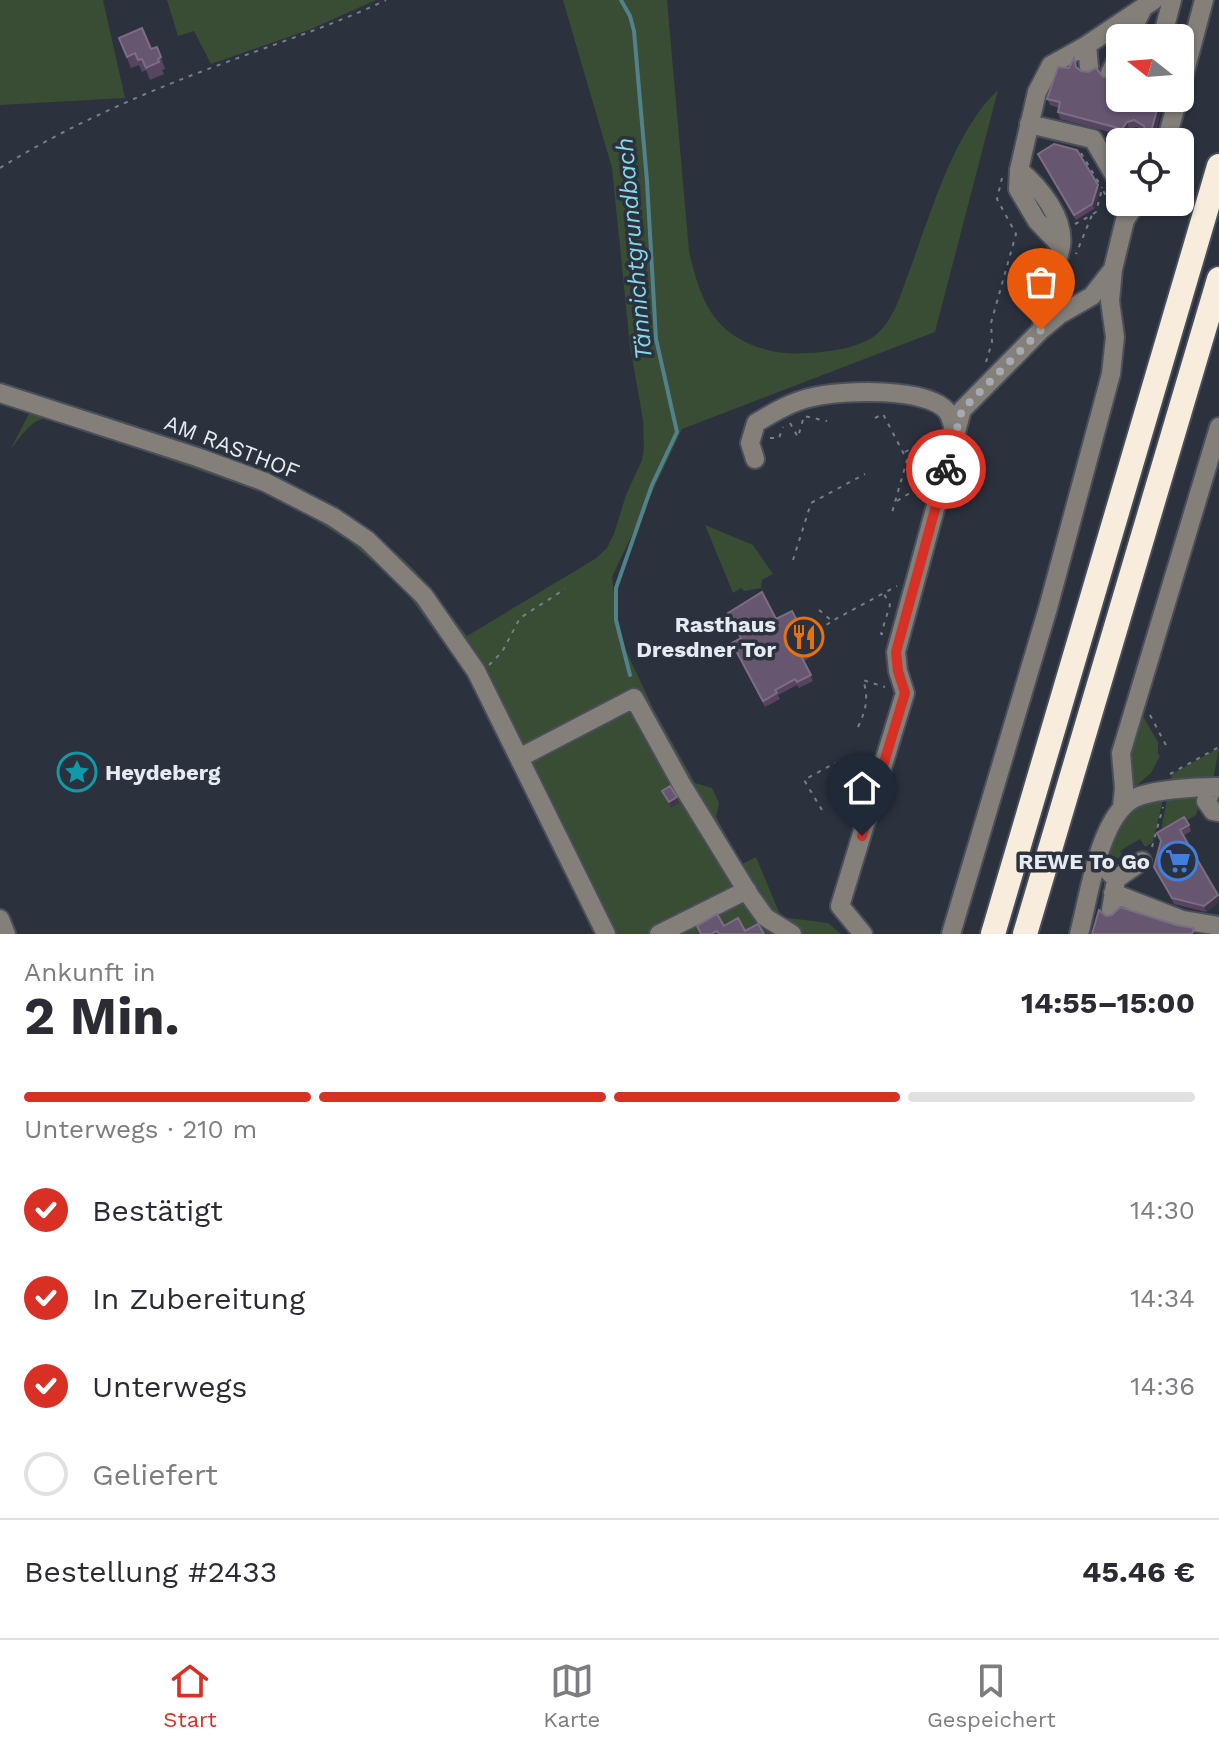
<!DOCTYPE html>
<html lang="de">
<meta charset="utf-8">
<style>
:root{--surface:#fff;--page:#f2f2f3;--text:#2b2b33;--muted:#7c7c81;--line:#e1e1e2;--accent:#d93025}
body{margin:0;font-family:"Work Sans",sans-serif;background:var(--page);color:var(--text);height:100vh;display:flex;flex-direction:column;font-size:30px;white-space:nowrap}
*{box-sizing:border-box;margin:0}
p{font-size:26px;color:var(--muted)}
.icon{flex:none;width:44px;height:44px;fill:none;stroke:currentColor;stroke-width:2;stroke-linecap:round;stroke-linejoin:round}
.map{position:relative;height:934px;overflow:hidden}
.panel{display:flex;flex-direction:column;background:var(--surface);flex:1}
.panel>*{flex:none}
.needle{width:52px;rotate:287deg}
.fabs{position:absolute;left:1106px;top:24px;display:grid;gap:16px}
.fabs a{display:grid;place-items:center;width:88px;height:88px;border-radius:12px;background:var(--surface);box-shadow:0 2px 6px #0004;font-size:40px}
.pin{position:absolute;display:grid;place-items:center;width:68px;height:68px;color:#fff;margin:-82px -34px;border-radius:50% 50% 50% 0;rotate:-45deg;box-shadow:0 0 8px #0007}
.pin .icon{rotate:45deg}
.courier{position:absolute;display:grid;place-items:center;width:80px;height:80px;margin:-40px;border:6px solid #d93025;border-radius:50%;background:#fff;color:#222;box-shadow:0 2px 10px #0007}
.summary em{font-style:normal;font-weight:700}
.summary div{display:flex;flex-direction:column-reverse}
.summary{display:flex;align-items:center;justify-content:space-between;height:136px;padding:0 24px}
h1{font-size:52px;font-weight:700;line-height:60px}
.bar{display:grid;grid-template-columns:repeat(4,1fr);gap:12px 8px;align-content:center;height:96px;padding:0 24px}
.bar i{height:10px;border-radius:6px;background:var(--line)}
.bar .active{background:var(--accent)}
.bar p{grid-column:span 4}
.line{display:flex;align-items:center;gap:20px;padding:0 24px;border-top:2px solid var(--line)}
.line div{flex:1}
ol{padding:0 24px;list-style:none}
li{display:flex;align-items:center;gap:24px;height:88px}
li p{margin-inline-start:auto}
li .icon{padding:8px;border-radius:50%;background:var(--accent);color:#fff;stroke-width:4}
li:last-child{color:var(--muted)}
li i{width:44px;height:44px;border:4px solid var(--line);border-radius:50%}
.dock{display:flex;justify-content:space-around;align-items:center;height:112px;border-top:2px solid var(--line);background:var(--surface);font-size:22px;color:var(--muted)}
.dock a{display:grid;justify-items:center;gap:4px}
.dock .active{color:var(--accent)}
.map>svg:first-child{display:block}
.green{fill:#384d33}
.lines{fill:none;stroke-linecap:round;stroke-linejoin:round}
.stream{stroke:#51828c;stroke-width:4}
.minor-casing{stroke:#494f5b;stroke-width:22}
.highway-casing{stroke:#494f5b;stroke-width:28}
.path{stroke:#787e89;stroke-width:2;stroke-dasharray:4 6;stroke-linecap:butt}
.minor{stroke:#847f79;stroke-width:18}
.highway{stroke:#f8ecdd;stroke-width:24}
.wall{fill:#584460}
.shaded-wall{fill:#3f364c}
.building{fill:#675670;stroke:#7b6d84;stroke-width:2}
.done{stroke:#a5aab3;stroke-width:8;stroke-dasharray:0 14.4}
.route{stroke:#d93025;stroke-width:10}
.labels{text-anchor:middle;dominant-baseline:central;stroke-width:7;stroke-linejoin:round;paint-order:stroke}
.street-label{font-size:22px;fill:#e6eaf2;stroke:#2b323e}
.poi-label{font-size:22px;font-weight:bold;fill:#e6eaf2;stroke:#2b323e;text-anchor:end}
.water-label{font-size:24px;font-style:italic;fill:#85d9ea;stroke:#2b323e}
</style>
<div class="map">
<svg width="1219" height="934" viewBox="0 0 1219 934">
<rect width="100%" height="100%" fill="#2b323e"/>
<path class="green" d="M0 0H103L125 98 0 105Z
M167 0H376L311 29 211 64 194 31 178 36Z
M563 0H667L689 251C701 304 715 337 771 351 797 357 857 352 877 334 895 318 902 290 910 269 931 213 954 131 998 90L935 332 682 429 612 577 619 636 654 710 695 783 712 788 719 803 716 817 742 864 756 857 781 917 828 923 841 934H594L514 765 468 677 403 588 350 542 298 509 264 493 52 419C34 414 21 437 10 450L32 408 265 487C345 524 405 572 456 645L466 637 458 635C413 563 343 510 265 478L0 387V383C52 401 104 418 157 435 244 464 331 493 401 557 427 580 445 609 467 636L595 559 607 548 614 534 626 495 642 460 644 448 643 420 630 346 612 168Z
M705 525 753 545 773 574 762 580 761 588 744 591 741 588 733 593Z
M1140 711 1158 742V754L1160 756 1151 773 1135 787C1122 765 1133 735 1140 711Z
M1219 748 1213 780 1170 785 1172 774Z
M1199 794 1201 798 1196 815 1160 836 1167 799Z
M1163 799 1153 842 1145 847 1140 839 1120 851 1124 859 1112 857 1108 850C1122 815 1125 806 1163 799Z"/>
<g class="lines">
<path class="stream" d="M621 0 630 16 634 31 647 181 656 339 677 432 652 485 616 588V620L630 675"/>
<defs>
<path id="minor" d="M1128 38 1143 8
M1162 38 1172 0
M1087 45 1089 67
M1110 73 1120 53
M1180 90 1204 0
M1029 124 1093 139 1120 185
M1136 142V139
M1166 142 1178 98
M1019 170C1040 187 1065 218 1061 246
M1041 330 1061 246 1037 221 1018 189 1019 170 1037 92 1051 65 1087 45 1154 0
M0 393 197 457 265 482 333 517 367 540 424 596 476 671 606 934
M755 459 750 443 756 423C774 412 793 401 813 397 842 390 927 387 947 411 952 418 953 427 955 435
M519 758 634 698 682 785 750 896 765 917 792 934
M1214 787 1206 801 1213 811 1219 812
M1122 807 1124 788 1121 753 1219 427
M1099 861 1116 879 1111 910
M1116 879 1142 861
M1113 893 1182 920 1219 926
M0 919 6 934
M659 934 747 890
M863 934 840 906 905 693 898 671 896 652 962 410 1041 330 1059 315 1092 296 1113 269
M951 934 1048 608 1111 374 1115 337 1110 301 1113 269 1125 220 1137 202
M1079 934C1089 897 1099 818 1133 799 1151 789 1198 787 1219 787"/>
<path id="highway" d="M993 934 1219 166
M1025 934 1219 279"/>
</defs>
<use href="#minor" class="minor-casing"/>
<use href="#highway" class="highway-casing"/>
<path class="path" d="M1081 153 1102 188
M0 168C71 124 148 91 227 62 280 42 334 25 386 0
M1093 214 1096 212 1102 189 1114 208
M1075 224 1092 215 1076 254
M986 362 992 342 991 323 1016 234 997 199 1002 178
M875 418 883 414 907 460 891 516
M790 423 798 437 804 416 827 421
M770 438H779L783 427
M905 452 938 433
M907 469 917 488
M897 501 926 483
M793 560 811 503 865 474
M819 610 832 621 897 586
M818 630 831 622
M883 634H881L890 605 884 594
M489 665 502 652 520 618 565 589
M1150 715 1168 749
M858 727C866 710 869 698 863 680L885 687
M1170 774 1219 747
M822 810 804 780 835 763
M1152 847 1163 807"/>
<use href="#minor" class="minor"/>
<use href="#highway" class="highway"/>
</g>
<path class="wall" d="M119 38 151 49 157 47 165 69 162 70 164 74 150 80 146 70 142 72 139 65 131 68Z
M1069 68H1077L1120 98H1164L1153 142H1148L1145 132 1137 127 1129 129 1125 136 1060 119 1058 112 1059 108 1050 105 1047 99Z
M1038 154 1100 190 1094 209 1076 220 1041 159Z
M728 613 776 619 812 649 814 655 804 661 813 681 799 688 797 685 778 695 780 699 765 707 734 649 732 643 741 639Z
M1189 825 1191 831 1183 836 1219 899V902L1206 912 1174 904 1154 867 1161 842 1157 833Z"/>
<path class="shaded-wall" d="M1160 98H1164L1152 142 1150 136Z
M1127 122 1129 129 1125 136 1122 129Z
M1098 185 1100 190 1094 209 1092 204Z
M677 797 679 803 671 808 669 802Z
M1218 895 1219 902 1206 912 1204 906Z"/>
<path class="building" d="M142 28 151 49 157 47 161 57 158 59 159 62 146 68 142 59 138 60 135 53 127 57 119 38Z
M1074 58 1076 67 1081 71 1088 72 1096 68 1103 77H1113L1120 69V98H1160L1150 136 1146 135 1144 126 1134 120 1127 122 1122 129 1058 112 1060 102 1047 99 1058 67 1069 68Z
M1054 144 1077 150 1098 185 1092 204 1074 215 1038 154Z
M762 592 776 619 792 611 812 649 801 656 811 675 797 682 795 679 775 690 777 693 763 701 732 643 741 638 728 613Z
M670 786 677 797 669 802 662 791Z
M1184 817 1189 825 1180 830 1218 895 1204 906 1172 898 1154 867 1161 841 1157 833Z
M1120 907 1176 925 1194 928 1192 934H1092L1099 910 1106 916 1112 915Z
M717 914 724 926 738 918 745 931 758 924 764 934H719L717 931 711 934H701L697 926Z"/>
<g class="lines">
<path class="done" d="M946 469 962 410 1041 330"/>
<path class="route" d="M862 836 905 693 898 671 896 652 946 469"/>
</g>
<defs>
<symbol id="restaurant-ring" viewBox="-11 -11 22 22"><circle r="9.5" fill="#2b323e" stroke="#e8710a" stroke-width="1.5"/><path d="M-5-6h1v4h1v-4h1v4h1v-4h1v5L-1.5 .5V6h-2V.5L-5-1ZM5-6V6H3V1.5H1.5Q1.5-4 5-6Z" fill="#e8710a"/></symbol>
<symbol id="sight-ring" viewBox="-11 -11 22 22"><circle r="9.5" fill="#2b323e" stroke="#0f9aa8" stroke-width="1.5"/><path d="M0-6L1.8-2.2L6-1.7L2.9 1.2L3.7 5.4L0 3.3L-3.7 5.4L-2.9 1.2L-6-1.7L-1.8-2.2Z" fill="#0f9aa8"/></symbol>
<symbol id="supermarket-ring" viewBox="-11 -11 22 22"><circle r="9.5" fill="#2b323e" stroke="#3f7fe0" stroke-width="1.5"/><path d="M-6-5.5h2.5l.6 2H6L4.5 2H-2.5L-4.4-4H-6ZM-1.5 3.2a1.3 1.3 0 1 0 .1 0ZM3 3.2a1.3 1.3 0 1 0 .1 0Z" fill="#3f7fe0"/></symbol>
</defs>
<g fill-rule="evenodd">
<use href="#restaurant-ring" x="782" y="615" width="44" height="44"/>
<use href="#sight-ring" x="55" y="750" width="44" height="44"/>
<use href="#supermarket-ring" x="1156" y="839" width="44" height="44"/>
</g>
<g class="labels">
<g class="street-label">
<text transform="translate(232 447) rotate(21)">AM RASTHOF</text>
</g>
<g class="poi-label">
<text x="776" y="624">Rasthaus<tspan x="776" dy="25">Dresdner Tor</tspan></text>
<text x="105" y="772" text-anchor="start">Heydeberg</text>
<text x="1150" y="861">REWE To Go</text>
</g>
<g class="water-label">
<text transform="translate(634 249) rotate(-95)">Tännichtgrundbach</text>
</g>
</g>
</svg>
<div class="fabs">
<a><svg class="needle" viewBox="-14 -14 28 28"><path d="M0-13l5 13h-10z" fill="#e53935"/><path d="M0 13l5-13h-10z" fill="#7c7c81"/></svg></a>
<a><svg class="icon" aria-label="locate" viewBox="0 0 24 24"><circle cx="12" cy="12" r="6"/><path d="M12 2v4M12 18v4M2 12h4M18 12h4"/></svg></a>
</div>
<div class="pin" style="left:1041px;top:330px;background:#ea580c"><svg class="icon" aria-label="bag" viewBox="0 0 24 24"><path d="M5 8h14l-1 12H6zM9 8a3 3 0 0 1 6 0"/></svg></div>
<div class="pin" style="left:862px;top:836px;background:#1f2937"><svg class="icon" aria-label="home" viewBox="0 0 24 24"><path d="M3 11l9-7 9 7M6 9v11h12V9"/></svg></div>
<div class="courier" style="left:946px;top:469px"><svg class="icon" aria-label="bike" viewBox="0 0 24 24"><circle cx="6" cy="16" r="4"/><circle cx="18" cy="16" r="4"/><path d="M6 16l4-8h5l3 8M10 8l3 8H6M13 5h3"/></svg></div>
</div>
<section class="panel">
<div class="summary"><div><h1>2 Min.</h1><p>Ankunft in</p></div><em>14:55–15:00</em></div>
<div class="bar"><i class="active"></i><i class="active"></i><i class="active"></i><i></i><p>Unterwegs · 210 m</p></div>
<ol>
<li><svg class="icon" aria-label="check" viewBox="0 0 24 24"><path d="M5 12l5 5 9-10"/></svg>Bestätigt<p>14:30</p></li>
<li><svg class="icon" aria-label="check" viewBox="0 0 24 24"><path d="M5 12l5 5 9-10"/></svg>In Zubereitung<p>14:34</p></li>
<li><svg class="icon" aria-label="check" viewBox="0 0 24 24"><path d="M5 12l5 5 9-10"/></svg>Unterwegs<p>14:36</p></li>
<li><i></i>Geliefert</li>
</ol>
<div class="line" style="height:104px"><div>Bestellung #2433</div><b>45.46 €</b></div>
</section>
<nav class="dock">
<a class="active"><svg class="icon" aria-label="home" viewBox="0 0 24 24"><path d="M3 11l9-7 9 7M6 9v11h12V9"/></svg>Start</a>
<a><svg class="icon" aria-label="map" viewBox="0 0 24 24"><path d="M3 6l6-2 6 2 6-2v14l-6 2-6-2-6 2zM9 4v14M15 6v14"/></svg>Karte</a>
<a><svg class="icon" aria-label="saved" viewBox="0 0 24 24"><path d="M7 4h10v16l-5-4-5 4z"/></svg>Gespeichert</a>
</nav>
